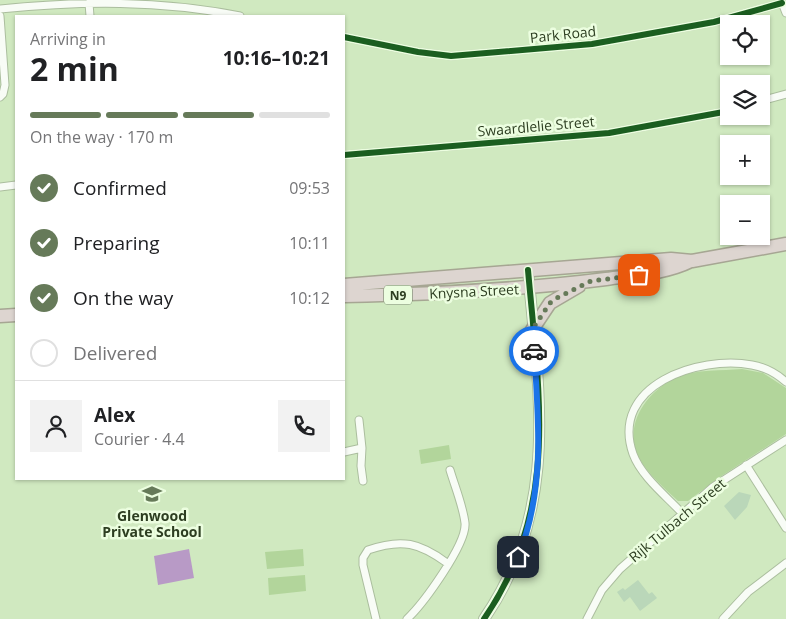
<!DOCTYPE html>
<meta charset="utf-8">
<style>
:root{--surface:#fff;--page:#f2f2f2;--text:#202124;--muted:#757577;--line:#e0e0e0;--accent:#667a59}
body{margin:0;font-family:"Open Sans",sans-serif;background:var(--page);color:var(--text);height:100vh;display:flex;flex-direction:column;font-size:19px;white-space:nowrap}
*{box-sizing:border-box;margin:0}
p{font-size:16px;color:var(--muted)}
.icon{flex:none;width:28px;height:28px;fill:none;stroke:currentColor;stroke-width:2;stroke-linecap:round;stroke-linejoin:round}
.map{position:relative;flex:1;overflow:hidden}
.side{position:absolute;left:15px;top:15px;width:330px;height:465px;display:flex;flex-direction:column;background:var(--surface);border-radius:0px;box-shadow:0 1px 4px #0004}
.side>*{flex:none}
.fabs{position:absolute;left:720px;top:15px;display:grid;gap:10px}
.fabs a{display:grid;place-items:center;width:50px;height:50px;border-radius:0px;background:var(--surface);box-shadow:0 1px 4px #0004;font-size:25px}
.pin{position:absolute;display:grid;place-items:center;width:42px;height:42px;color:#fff;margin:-21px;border-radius:10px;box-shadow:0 2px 8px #0006}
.courier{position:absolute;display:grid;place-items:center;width:50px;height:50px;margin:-25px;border:4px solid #1a73e8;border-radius:50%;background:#fff;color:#222;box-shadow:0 1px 6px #0007}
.summary em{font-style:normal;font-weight:700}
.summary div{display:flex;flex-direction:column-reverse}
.summary{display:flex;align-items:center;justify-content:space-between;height:85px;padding:0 15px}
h1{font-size:32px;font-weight:700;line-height:38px}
.bar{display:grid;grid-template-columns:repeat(4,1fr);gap:8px 5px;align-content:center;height:60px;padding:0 15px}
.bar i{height:6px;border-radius:4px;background:var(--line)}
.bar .selected{background:var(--accent)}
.bar p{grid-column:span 4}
.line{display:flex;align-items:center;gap:12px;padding:0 15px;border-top:1px solid var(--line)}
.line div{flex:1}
.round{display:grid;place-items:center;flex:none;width:52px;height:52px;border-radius:0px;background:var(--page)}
ol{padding:0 15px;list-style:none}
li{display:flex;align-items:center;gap:15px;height:55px}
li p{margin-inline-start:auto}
li .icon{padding:5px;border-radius:50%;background:var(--accent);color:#fff;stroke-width:4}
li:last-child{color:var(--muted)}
li i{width:28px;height:28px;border:2px solid var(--line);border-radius:50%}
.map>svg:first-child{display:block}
.green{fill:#b2d59b}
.water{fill:#b89ac6}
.building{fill:#bad7b9}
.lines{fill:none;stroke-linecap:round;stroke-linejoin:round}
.street-casing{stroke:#abbe9e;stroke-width:9}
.secondary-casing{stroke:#abbe9e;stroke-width:12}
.highway-casing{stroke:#a6a693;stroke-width:15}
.street{stroke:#f8fcf6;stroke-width:7}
.secondary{stroke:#f8fcf6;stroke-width:10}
.highway{stroke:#ddd5d0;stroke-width:12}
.cycleway-casing{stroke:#ecfee0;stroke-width:9}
.cycleway{stroke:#1b5e20;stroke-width:6}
.done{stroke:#667a59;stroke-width:5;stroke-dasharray:0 9}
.route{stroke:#1a73e8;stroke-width:6}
.labels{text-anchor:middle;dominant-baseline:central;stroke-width:5;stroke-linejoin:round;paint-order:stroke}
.shield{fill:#ecfee0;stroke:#66785a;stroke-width:1}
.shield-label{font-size:12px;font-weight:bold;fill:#2d3e21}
.street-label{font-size:14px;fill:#2d3e21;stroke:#ecfee0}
.poi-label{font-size:14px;font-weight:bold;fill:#2d3e21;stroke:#ecfee0}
</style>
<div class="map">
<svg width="786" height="619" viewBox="0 0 786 619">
<rect width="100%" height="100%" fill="#d0e9c0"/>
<path class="green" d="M742 369 763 373 786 388V434L720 477 688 501H678C665 489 648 474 639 458 622 425 647 391 677 377 696 369 722 371 742 369Z
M449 445 451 459 421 464 419 450Z
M303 549 304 566 267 569 265 552Z
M305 575 306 591 269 595 268 578Z"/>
<path class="water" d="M189 549 194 578 158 585 154 556Z"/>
<path class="building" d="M739 492 751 495 747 507 735 520 724 506Z
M638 580 649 594 652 592 657 598 640 611 630 597 624 602 617 592 623 588 625 590Z"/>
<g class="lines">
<defs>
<path id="street" d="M781 0 786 13
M89 3 90 16
M0 9C82 1 159 0 240 16
M0 16 5 85 3 94 0 97
M344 37 418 52 451 56 592 44 714 22 782 3
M761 101 786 94
M344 155 609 133 729 111
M0 187 16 185
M359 420 362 448
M344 452 362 448 361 466 363 481
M746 465 786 528
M682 513C666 496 641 476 633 454 609 385 699 355 752 365 764 367 777 374 786 382
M376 619 363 565V558L368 550C402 538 420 543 447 563
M407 619C423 604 467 544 465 523 463 506 455 487 450 470
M587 619 602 590 620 569 713 487 786 440
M723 619 748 592 786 563"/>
<path id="secondary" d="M484 619C560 509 539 395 528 270"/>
<path id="highway" d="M344 285 671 259 692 261 786 244
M344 296C431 294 519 290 606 279 633 275 665 274 691 261
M0 316 16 315
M532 330 550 303 579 286"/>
</defs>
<use href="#street" class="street-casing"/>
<use href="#secondary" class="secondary-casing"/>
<use href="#highway" class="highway-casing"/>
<use href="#street" class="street"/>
<use href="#secondary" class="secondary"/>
<use href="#highway" class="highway"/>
<defs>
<path id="cycleway" d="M344 37 418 52 451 56 592 44 714 22 782 3
M344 155 609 133 729 111
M484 619C560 509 539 395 528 270"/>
</defs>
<use href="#cycleway" class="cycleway-casing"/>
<use href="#cycleway" class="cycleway"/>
</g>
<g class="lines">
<path class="done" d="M534 351 532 330 550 303 557 298 591 281 639 275"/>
<path class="route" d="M518 557C545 491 539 421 534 351"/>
</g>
<defs>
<symbol id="school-bare" viewBox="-9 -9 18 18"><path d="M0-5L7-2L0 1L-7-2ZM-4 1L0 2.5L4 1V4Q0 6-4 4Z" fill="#667a59" stroke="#ecfee0" stroke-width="2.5" paint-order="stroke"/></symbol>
</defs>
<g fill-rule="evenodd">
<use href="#school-bare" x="138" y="480" width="28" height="28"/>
</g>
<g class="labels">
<rect class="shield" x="384" y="285.5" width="28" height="19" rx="4"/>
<g class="shield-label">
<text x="398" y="295">N9</text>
</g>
<g class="street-label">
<text transform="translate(563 34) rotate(-6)">Park Road</text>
<text transform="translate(536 126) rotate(-5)">Swaardlelie Street</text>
<text transform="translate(474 291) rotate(-3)">Knysna Street</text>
<text transform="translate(677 520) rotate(-40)">Rijk Tulbach Street</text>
</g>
<g class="poi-label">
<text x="152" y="515">Glenwood<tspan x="152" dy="16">Private School</tspan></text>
</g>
</g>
</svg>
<div class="fabs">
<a><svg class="icon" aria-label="locate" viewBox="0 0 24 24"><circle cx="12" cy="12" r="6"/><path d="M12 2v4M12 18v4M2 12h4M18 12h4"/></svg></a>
<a><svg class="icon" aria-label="layers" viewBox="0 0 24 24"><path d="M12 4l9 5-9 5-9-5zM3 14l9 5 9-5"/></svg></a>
<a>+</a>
<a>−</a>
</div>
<div class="pin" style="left:639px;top:275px;background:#ea580c"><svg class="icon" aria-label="bag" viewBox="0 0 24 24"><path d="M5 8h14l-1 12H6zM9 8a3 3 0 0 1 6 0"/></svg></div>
<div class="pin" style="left:518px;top:557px;background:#1f2937"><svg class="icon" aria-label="home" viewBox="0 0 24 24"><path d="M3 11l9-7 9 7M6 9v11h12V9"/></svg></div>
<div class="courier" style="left:534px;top:351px"><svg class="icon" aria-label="car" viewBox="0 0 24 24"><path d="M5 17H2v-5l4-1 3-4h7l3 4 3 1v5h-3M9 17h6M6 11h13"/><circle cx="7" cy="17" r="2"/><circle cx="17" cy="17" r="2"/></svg></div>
<section class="side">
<div class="summary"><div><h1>2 min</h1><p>Arriving in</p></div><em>10:16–10:21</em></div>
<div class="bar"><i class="selected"></i><i class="selected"></i><i class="selected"></i><i></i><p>On the way · 170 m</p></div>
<ol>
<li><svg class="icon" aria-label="check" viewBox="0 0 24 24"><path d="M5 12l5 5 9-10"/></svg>Confirmed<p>09:53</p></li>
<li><svg class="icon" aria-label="check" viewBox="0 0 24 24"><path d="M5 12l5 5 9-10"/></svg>Preparing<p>10:11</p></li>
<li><svg class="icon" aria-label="check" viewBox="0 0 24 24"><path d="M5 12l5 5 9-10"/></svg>On the way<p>10:12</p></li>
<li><i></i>Delivered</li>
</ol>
<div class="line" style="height:90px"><a class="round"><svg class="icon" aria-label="person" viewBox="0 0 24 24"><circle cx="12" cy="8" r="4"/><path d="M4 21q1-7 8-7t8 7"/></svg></a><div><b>Alex</b><p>Courier · 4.4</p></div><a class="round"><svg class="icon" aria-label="phone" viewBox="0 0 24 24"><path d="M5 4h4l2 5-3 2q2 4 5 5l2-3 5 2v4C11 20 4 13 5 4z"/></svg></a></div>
</section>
</div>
